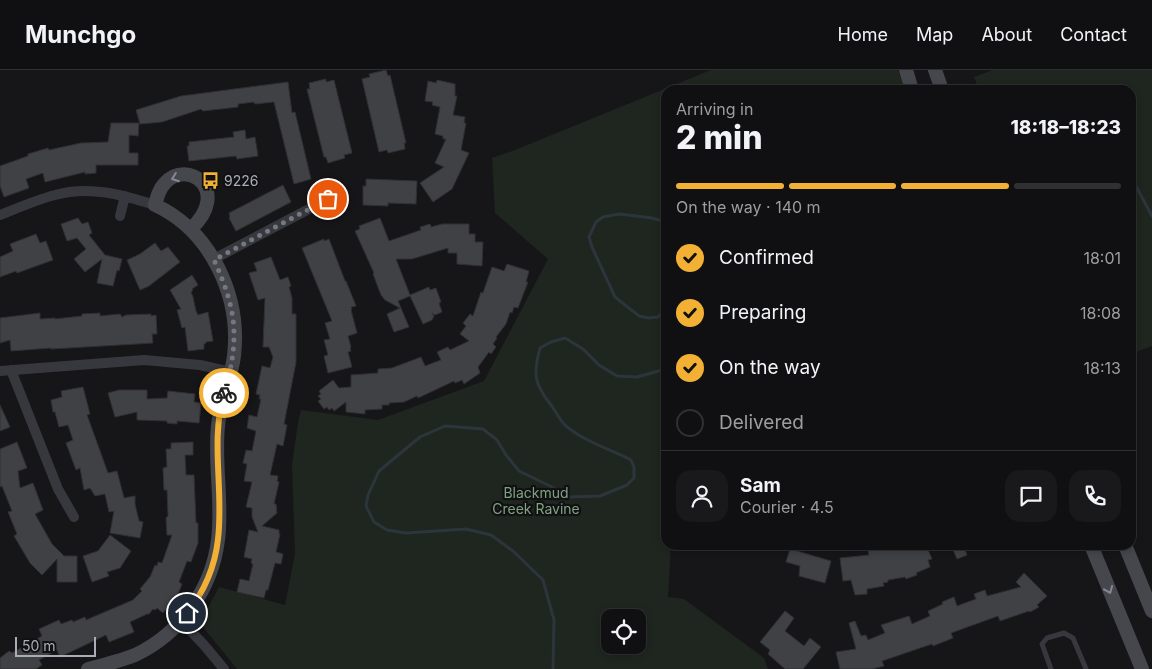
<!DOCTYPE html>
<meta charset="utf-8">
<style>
:root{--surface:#101012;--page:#19191b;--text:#f1f3f6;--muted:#9c9d9f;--line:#303032;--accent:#f2b134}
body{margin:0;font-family:Inter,sans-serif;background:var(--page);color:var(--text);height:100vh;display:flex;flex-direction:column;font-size:19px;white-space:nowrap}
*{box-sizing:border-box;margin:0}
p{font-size:16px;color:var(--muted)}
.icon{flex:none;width:28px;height:28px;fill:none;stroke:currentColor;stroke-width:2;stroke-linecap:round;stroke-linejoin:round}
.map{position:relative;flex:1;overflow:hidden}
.panel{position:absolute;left:661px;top:15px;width:475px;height:465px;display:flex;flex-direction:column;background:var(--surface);border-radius:15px;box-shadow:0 2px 8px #0003,0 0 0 1px var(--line)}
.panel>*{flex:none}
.tools{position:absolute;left:601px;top:539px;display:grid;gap:10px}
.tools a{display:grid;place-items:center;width:45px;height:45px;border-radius:10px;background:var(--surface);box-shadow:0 2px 8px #0003,0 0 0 1px var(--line);font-size:25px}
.scale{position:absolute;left:15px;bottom:12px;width:81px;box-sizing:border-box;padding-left:5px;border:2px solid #a8adb8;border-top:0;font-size:14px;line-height:18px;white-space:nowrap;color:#a8adb8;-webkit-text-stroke:4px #111113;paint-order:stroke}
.pin{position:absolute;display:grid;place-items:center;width:42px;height:42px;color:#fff;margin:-21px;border:2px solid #fff;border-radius:50%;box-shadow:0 1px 5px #0007}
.courier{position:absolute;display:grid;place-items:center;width:50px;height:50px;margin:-25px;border:4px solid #f2b134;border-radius:50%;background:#fff;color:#222;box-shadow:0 1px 6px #0007}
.summary em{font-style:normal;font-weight:800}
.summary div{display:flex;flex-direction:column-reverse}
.summary{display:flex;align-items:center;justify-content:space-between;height:85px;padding:0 15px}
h1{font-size:32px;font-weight:800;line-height:38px}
.bar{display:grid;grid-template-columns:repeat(4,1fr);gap:8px 5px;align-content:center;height:60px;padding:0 15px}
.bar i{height:6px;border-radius:4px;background:var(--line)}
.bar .current{background:var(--accent)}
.bar p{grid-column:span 4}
.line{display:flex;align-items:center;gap:12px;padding:0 15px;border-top:1px solid var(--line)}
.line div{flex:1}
.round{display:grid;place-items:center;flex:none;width:52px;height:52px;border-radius:15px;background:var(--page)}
ol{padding:0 15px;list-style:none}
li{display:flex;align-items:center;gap:15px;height:55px}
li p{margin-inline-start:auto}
li .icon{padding:5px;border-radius:50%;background:var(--accent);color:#111;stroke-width:4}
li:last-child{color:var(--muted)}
li i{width:28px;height:28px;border:2px solid var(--line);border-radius:50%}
header{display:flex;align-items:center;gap:30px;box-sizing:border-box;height:70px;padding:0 25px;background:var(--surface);border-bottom:1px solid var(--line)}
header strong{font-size:24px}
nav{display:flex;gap:28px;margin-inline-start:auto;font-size:18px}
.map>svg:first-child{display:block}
.green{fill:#1e261f;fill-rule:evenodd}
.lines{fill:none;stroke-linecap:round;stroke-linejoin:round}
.stream{stroke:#2c353c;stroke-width:3}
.building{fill:#404145;stroke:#303034}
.lane{stroke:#37383d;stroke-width:5}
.street{stroke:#37383d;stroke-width:10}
.secondary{stroke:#45474d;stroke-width:14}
.oneway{stroke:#858993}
.done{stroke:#757880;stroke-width:5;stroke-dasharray:0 9}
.route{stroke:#f2b134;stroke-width:6}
.labels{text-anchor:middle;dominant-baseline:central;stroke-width:4.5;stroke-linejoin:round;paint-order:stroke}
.poi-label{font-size:14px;fill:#a8adb8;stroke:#111113;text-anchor:start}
.park-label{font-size:14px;fill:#7fa381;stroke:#111113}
</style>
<header>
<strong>Munchgo</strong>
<nav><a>Home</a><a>Map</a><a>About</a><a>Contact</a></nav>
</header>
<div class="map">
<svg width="1152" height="599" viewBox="0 0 1152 599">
<rect width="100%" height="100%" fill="#161618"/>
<path class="green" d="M711 0H898L905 20H666V475H671L668 527 684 529 764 588 768 599H237L203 557 202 549 219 517 285 535 295 484 292 395 298 352 301 340 378 350 484 311 548 189 495 143 492 88 515 80ZM610 548H638V575H610Z
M993 0H1152V276L1131 284V20H979L974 7Z"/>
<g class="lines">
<path class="stream" d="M1131 107 1152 146
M666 152 652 148 619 144 603 147 596 152 589 167 592 177 615 227 639 246 649 248 658 247 666 238
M553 599 554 550 543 510 513 481 491 465 466 459 406 463 387 460 374 452 366 436 368 425 379 401 420 367 445 356 483 359 497 370 506 385 519 401 552 417 569 427 600 426 627 415 634 408V397L631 390C610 379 585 372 566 356 560 351 556 341 551 335 534 314 533 304 540 278L551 272 565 268 583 279 599 295 617 306 637 307 666 299"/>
</g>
<path class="building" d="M386 0 388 6 390 5 406 73H404L405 79 388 83 387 80 379 82 362 9 370 7 369 4Z
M326 9V12L334 10 352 83 344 85 345 88 328 93 326 87H324L307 19H310L309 13Z
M437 10 455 14V26H457L453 45 465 47 464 53H466L461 80 469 83 452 119 433 132 420 113 444 97 435 93 446 69H443V66L435 64 440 37 432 35 433 32 425 31 428 11 436 13Z
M288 12 292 43 295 42 311 109 294 114 274 32 255 34 254 32 238 34V37L203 41 201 39 162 52 140 54 136 40 181 26Z
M111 53H139L138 66 129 65V83H138V95H96V103L85 104V102L45 112 43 103 26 109 29 118 4 127 0 116V96L28 86V84L48 78 49 80 81 73 108 72Z
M245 60 246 69 255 67 258 86 237 89 236 86 189 91 187 76H189V72L234 67 233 62Z
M366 109 417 111 416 134 388 133V136L363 135V116H366Z
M283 115 291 132 236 161 229 148 230 147 229 143Z
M78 148 82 154 88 152 92 163 89 165 105 185 122 189 119 201 117 200 113 216 97 213 102 189 85 202 74 189 86 179 77 168 67 171 61 154Z
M380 148 389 171 421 160 420 157 430 154 431 157 442 154H469V164H475V172H483L482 196 457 194V183H448V178L412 189H396L410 225 429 217 430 220 436 218 441 232 439 233 442 242 435 245 432 243 434 246 432 250 423 254 410 226 398 231 409 257 394 262 387 244 400 238 385 230 381 225 373 204 374 203 355 161 360 159 359 156Z
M36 164 40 173 46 171 53 190 17 203 16 201 0 207V187L13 181 10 174Z
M324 169V171L329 169 345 211H346L356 236 351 237 352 239 351 240 357 263 348 266 351 277 350 278 351 281 348 282 352 297 328 303 324 286 328 285 324 270 330 269 325 253 332 251 302 178Z
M155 173 161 181 168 177 180 192 149 216 140 220 127 190 140 184Z
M271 187 280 210 288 207 291 216 289 217 292 228V244H296V292L284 354 287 355 283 376 277 374 270 405 278 406 277 411 279 412 274 434H276L277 443 262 456 279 460V464H280L276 482 283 484 281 494 275 493 268 520H266L264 528 237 522 240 509 249 511 253 494 251 493 252 489 244 487 249 460 258 462 252 447V438L246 437 252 412 244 411 247 394 243 393 246 380 252 381 256 361 247 358 249 345 257 347 261 329H259L260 325 256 324 262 296 270 298 273 287 269 277H263L265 228 258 230 249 203 257 201 254 193Z
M507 194 529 201 526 212H528L518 238 514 237 512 243 510 242 506 254 496 267 497 268 493 274 496 277 491 284 489 282 478 297 480 303 464 314 462 310 455 313 454 311 418 328 417 326 404 332 389 333V335H382V339L365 340V344L346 342V332L334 341 332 338 329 340 327 337 324 339 318 331 321 329 318 326 321 324 319 321 333 310 339 318 351 317V305L378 303V299L392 298 421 287 425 296 441 290 437 282 448 277 450 280 469 271 460 264 466 256 463 253 470 244 473 246 481 222 483 223 492 197 504 201Z
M192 205 198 215 192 219 193 220 191 222 193 227 196 241 198 245 208 242 213 271 206 272V273L204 274V279L188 281 185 257 182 258 177 240 181 239 170 220Z
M40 243V249L55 248V249L82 246V244L100 243V246L120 244 122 247 126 245 151 244V246L156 245 157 264H152L153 273 51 279V278L11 281 10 270 0 273V248Z
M83 317 90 344 87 345 108 403 117 401 124 428 135 426V434L139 451 143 452 140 468 110 463 114 441 109 442 105 424 95 426 90 418 84 420 80 398 76 400 66 373 73 370 68 355 59 357 55 342H53L51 330 62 327 61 321Z
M119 320H147V329L167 328 168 321 195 324 194 332 201 333 199 353 177 351V354L167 353V351L137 350V342L115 347 108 323Z
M0 335 10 357 0 361Z
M17 372 27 398 18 401 20 418 33 413 43 440 35 444 52 474 64 486H77V512H57V489L42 505 30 493 14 466 17 464 8 442 12 441 2 416 0 417V379Z
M193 372V385H185L186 405H194L196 453H198V473L191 492 187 491 179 512 182 514 176 529 163 543 157 538 155 540 153 539 149 544H147L130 552 134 562 109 572 106 565 60 587 57 580 39 590 42 595 36 599H0V588L9 581 12 583 42 566 39 559 59 550 61 554 72 550 73 552 85 547 86 550 133 530 142 521 140 519 150 507 155 495 157 496 158 492 162 493 172 465H167L166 448 168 446 167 420H164L163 398 167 397 166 379H171V373Z
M110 465 131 481 120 498 107 502 109 506 92 512 83 486 98 481Z
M892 475H926L932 489 928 490 930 497 916 503 917 505 906 509 905 507 888 510V512L883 513 884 516 867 519V524L855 525 851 510 843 511 840 488 869 485 868 480 893 476Z
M951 475H963L967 485 957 489Z
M790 479 831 491 825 513 799 506 800 496 786 492Z
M1024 503 1047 526 1037 535 1039 537 1030 542 1029 541 1000 551 998 546 951 563 953 568 933 576 932 574 882 591 884 596 872 599H840L836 582 856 579 849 553 855 551 861 566 866 565 868 570 885 563 881 555 909 546 912 554 930 546 928 541 943 534 942 532 954 527 957 536 976 529 974 524 985 520 987 526 1021 517 1016 512Z
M785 541 794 548 785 561 804 576 810 568 821 577 803 599H785L768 584 770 580 760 572Z"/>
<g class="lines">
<path class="lane" d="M1051 599 1042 574 1047 568 1064 563 1073 568 1086 599"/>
<path class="street" d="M0 145C18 138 36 130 55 125 89 115 123 125 155 135
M120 146 125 126
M214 189 328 129
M11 300 58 419 74 447
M0 301 144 290 200 295 231 302
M181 551 204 575 224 599"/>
<path class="secondary" d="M906 0 912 20
M935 0 942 20
M1091 475 1142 599
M1125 475 1152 541
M88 599C104 595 120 591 135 585 180 564 212 519 218 470 223 432 214 394 218 356 220 332 231 310 234 286 241 226 211 161 155 135 157 127 159 119 165 113 187 88 232 120 191 159"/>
</g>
<defs><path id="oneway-chevron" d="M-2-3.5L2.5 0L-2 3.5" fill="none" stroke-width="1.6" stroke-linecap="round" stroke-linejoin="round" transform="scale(1.25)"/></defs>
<g class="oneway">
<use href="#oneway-chevron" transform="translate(175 108) rotate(160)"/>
<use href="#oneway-chevron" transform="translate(1109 520) rotate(68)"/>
</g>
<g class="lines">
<path class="done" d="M224 323C240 270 237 240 214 190L328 129"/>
<path class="route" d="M187 543C204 522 215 496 218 469 224 420 210 372 224 323"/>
</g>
<defs>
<symbol id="bus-bare" viewBox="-9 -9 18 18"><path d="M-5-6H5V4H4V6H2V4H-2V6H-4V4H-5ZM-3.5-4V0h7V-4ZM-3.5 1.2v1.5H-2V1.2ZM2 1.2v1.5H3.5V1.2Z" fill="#f2b134" stroke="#111113" stroke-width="2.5" paint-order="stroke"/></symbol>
</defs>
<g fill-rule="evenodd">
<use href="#bus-bare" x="198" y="98" width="25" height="25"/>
</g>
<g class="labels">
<g class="poi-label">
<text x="224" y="110">9226</text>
</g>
<g class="park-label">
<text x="536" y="422">Blackmud<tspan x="536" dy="16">Creek Ravine</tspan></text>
</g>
</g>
</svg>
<div class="tools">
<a><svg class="icon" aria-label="locate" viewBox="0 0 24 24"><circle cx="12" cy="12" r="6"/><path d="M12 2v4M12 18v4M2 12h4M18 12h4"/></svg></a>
</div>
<div class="scale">50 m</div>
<div class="pin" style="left:328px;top:129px;background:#ea580c"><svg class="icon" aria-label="bag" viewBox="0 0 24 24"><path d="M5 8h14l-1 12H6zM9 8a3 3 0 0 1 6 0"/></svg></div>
<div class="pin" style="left:187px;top:543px;background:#1f2937"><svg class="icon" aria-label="home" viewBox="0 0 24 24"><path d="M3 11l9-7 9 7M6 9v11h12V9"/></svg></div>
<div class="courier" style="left:224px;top:323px"><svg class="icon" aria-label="bike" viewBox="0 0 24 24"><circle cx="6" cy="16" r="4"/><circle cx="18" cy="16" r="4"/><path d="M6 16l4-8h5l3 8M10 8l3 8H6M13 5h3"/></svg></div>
<section class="panel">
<div class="summary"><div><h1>2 min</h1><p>Arriving in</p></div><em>18:18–18:23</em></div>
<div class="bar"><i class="current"></i><i class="current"></i><i class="current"></i><i></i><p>On the way · 140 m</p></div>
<ol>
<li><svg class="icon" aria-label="check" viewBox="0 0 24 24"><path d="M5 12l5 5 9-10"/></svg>Confirmed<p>18:01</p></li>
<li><svg class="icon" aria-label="check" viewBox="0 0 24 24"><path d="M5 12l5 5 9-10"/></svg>Preparing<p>18:08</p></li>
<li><svg class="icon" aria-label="check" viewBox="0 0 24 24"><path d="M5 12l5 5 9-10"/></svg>On the way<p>18:13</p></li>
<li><i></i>Delivered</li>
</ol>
<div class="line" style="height:90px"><a class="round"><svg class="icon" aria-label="person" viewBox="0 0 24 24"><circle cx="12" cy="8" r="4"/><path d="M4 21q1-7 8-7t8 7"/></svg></a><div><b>Sam</b><p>Courier · 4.5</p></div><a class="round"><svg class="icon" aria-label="chat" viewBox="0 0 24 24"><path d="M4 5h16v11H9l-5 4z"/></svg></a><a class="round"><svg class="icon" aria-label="phone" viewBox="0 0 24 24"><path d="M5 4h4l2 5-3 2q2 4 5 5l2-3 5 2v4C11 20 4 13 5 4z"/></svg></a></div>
</section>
</div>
